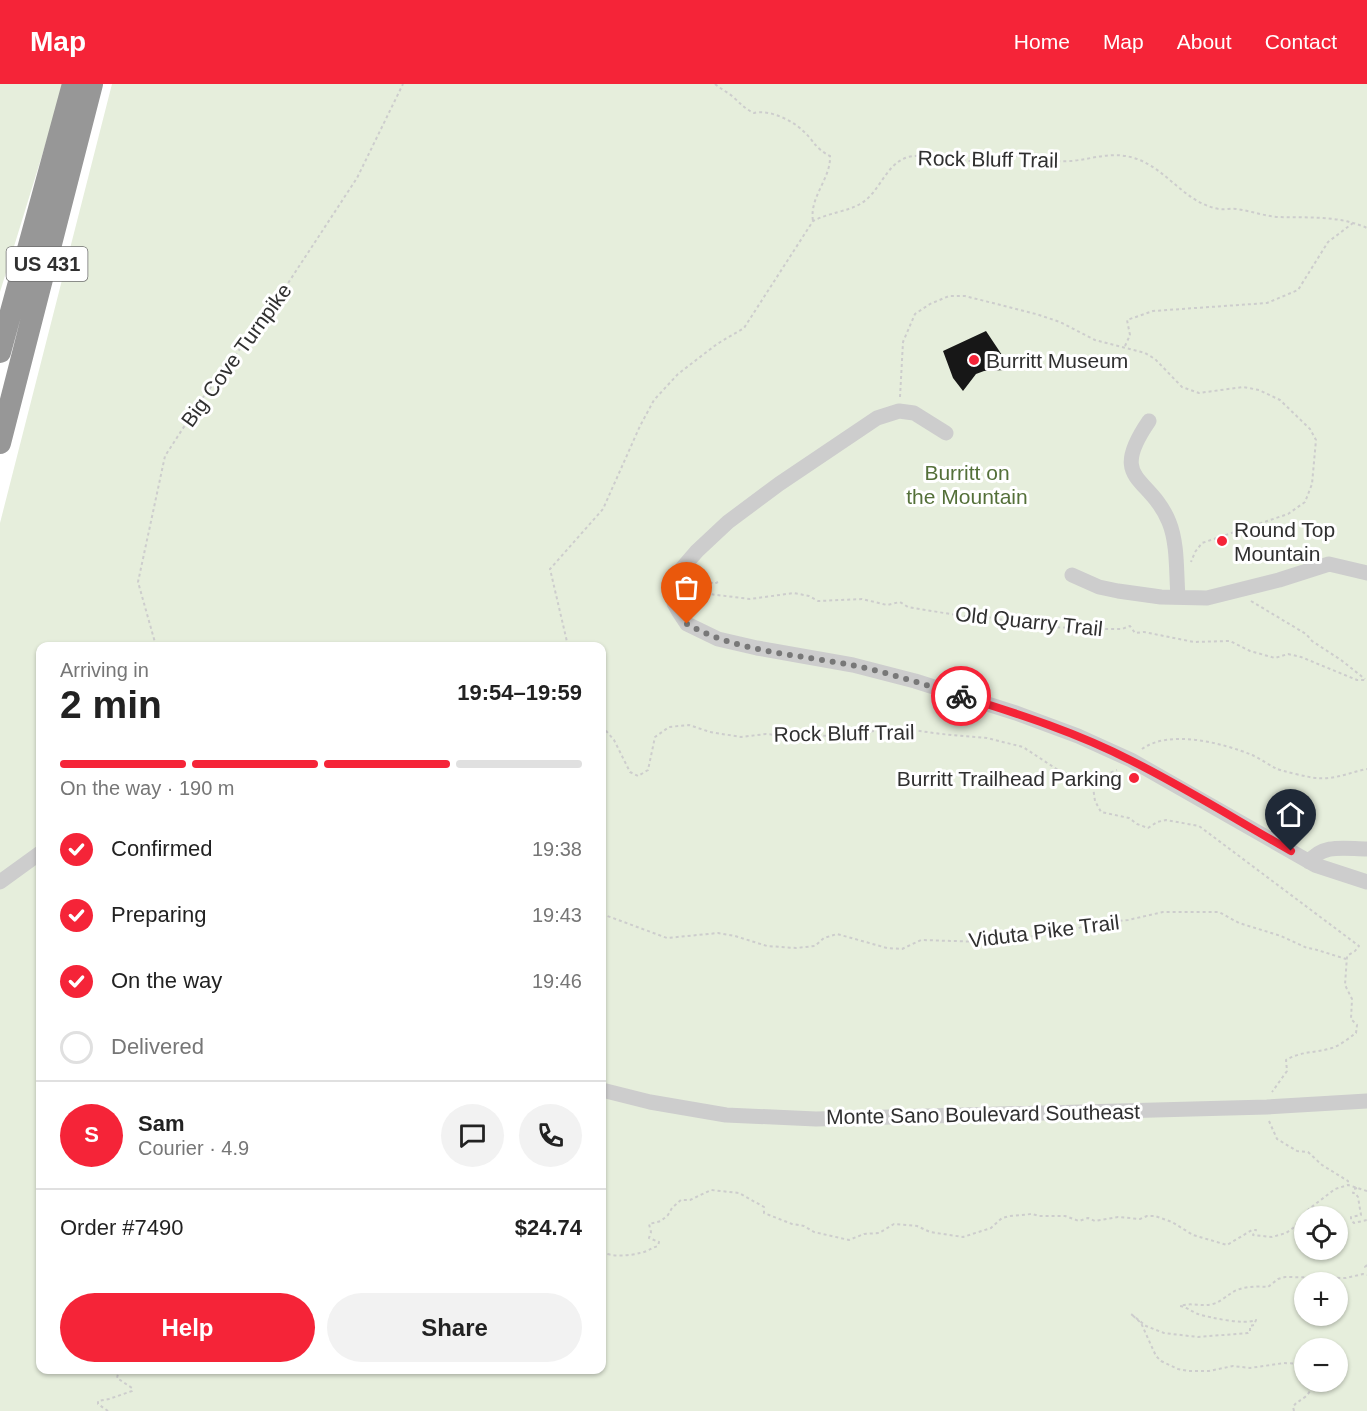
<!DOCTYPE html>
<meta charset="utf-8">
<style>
:root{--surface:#fff;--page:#f2f2f2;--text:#222;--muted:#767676;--line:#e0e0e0;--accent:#f52438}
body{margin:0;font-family:Arial,sans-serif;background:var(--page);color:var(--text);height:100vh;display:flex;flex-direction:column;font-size:22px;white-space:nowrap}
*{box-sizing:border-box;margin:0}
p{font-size:20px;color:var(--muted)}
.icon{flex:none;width:33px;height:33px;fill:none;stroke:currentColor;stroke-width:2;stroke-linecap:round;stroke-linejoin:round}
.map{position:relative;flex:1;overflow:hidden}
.drawer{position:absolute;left:36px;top:558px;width:570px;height:732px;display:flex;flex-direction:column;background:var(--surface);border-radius:12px;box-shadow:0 2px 4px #0004}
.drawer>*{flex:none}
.buttons{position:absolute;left:1294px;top:1122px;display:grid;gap:12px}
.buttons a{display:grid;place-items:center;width:54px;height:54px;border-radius:50%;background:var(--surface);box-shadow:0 2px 4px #0004;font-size:30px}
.pin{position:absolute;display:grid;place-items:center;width:51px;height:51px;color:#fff;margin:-62px -26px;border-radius:50% 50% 50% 0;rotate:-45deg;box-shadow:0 0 6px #0007}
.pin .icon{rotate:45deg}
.courier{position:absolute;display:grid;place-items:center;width:60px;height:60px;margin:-30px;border:4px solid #f52438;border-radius:50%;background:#fff;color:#222;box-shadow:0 2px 8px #0007}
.overview em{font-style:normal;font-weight:700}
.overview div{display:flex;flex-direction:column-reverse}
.overview{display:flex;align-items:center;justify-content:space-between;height:102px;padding:0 24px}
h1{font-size:39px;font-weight:700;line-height:45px}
.bar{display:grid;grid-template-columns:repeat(4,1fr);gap:9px 6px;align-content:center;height:72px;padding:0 24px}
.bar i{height:8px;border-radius:4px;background:var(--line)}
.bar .current{background:var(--accent)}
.bar p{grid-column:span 4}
.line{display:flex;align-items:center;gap:15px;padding:0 24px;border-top:2px solid var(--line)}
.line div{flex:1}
.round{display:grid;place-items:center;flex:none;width:63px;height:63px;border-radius:32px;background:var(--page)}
ol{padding:0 24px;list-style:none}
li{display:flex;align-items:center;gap:18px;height:66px}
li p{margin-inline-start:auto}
li .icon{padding:6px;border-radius:50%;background:var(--accent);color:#fff;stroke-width:4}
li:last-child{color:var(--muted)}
li i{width:33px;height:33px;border:3px solid var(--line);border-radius:50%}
.action{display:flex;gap:12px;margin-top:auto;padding:12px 24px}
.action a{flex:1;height:69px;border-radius:36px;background:var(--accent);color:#fff;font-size:24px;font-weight:700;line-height:69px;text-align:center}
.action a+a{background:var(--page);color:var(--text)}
header{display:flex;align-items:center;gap:36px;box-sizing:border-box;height:84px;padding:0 30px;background:var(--accent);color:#fff}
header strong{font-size:28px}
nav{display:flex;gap:33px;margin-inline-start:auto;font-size:21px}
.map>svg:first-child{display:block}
.green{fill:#e6eedc;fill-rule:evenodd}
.building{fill:#171717}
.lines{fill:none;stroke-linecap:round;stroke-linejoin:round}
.path{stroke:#cdcdcd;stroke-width:2;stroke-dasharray:3 3;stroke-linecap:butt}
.minor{stroke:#cdcdcd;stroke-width:15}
.highway{stroke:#979797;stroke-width:22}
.done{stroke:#787878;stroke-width:6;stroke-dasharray:0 10.8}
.route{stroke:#f52438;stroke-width:8}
.poi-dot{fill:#f52438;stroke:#fff;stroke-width:2}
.labels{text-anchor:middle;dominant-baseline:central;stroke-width:6;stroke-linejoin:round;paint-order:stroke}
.shield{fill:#fff;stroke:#6e6e6e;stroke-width:1.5}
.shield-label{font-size:20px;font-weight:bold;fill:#303030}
.street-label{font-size:21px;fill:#303030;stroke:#fff}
.poi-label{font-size:21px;fill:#303030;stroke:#fff;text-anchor:start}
.park-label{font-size:21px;fill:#547039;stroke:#fff}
</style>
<header>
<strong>Map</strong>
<nav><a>Home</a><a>Map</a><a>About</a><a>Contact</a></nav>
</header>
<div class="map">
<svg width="1367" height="1327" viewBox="0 0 1367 1327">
<rect width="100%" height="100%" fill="#fff"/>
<path class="green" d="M0 0H64L0 208Z
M112 0H1367V1327H0V439ZM40 562H602V1286H40ZM1305 1132H1338V1166H1305ZM1305 1198H1338V1232H1305ZM1305 1264H1338V1298H1305Z"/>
<path class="building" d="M986 247 1002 271 1005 286 984 287 976 290 963 307 953 294 943 267Z"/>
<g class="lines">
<path class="path" d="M715 0C721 5 727 8 732 12 740 19 745 25 754 29 768 25 792 36 802 46 815 57 813 63 830 72 831 95 809 113 813 137
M1125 262 1130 251 1127 236 1153 227 1267 219 1298 206 1328 158 1353 139
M900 313 903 258 915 230 930 220 949 212H965L1036 230 1060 238 1095 256 1145 269 1155 275 1182 303 1199 309 1243 303 1259 306 1280 316 1310 345 1316 356 1312 400 1305 418 1288 430 1202 459 1195 468 1191 478
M718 498 714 500 710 498 708 502 709 510 750 515 794 509 809 512 818 517 862 515 887 521 900 518 908 523 968 533 985 532 998 536 1003 535 1018 540 1028 537 1053 543 1090 545H1122L1130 542 1135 549 1144 548 1194 558 1230 557 1250 567 1275 574 1288 570 1301 573 1357 596H1366
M1251 517 1306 550 1312 557 1341 576 1365 595
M156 562 138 498 165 372 204 312 275 219 357 94 403 0
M568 562 550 485 603 425 640 342 654 316 678 290 717 260 744 244 813 137C828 129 849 127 860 120 880 109 885 80 908 73 930 68 954 78 976 77 985 77 994 72 1003 71 1024 70 1047 79 1071 77 1093 75 1111 67 1134 74 1167 84 1184 119 1219 125 1225 126 1231 124 1237 125 1251 127 1264 132 1278 133 1308 134 1338 131 1367 144
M602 642 614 656 630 688 638 692 648 686 655 653 669 643 689 641 710 648 741 653 766 650 794 653 842 651 899 644 941 650 987 654 1023 663 1058 686 1081 696H1092L1117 686
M1142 665C1169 645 1223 659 1252 671 1261 675 1269 681 1277 685 1283 687 1310 694 1317 694 1334 696 1351 688 1367 685
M1092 696 1095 717 1101 728 1129 734 1137 740 1148 744 1157 738 1166 736 1199 742 1359 862 1355 867 1347 872 1345 901 1352 915 1351 935 1357 941 1356 949C1349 954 1341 961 1332 964 1316 969 1301 967 1286 976L1287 987 1272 1008
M602 830 667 854 718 849 735 852 767 862 796 864 815 862 824 854 837 850 887 864 902 865 921 856 986 858 1007 856 1074 846 1091 839 1128 836 1163 828H1219L1239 839 1281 852 1307 864 1314 865 1346 875
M1269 1037 1277 1055 1297 1067 1308 1068 1322 1081 1348 1097V1101
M1357 1104 1354 1105 1353 1109H1355L1358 1113 1361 1131 1351 1133V1136L1354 1139 1367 1136
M602 1168C611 1173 629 1172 640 1169 647 1168 651 1164 658 1162L659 1158 649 1154 651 1148 649 1140 661 1137 668 1131 672 1124 681 1116H690L711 1106 739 1109 764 1123V1129L792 1140 804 1142 814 1148 849 1156 864 1150 879 1149 894 1140 917 1142 930 1148 963 1153 991 1144 1002 1134 1010 1132 1032 1130 1039 1132H1065L1079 1137 1088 1134 1095 1137 1118 1133 1140 1135 1147 1132H1155L1172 1138 1193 1151 1227 1161 1252 1146H1256L1253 1151 1272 1153 1286 1149 1293 1144 1309 1125 1335 1105 1348 1101 1367 1107
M1367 1181 1365 1183 1367 1184
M1305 1280 1284 1279 1250 1284 1233 1282 1209 1287H1189L1178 1285 1161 1277 1156 1272 1141 1239 1131 1230 1146 1242 1164 1249 1198 1253 1248 1249 1250 1248V1242L1254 1241 1256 1236C1244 1241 1211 1234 1198 1230 1191 1227 1186 1223 1180 1222 1191 1218 1202 1223 1213 1220 1220 1218 1225 1213 1230 1210 1240 1202 1256 1202 1268 1203L1278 1195 1285 1193 1346 1194 1363 1190 1367 1191
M108 1327 98 1320V1317L109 1315 132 1307V1304L117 1294 119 1286
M1294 1327 1293 1323C1296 1318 1300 1317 1305 1313 1310 1309 1312 1302 1318 1299L1321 1300 1323 1298"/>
<path class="minor" d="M1149 337C1107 398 1150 391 1169 438 1178 460 1176 489 1178 512
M946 349 914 329 899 327 877 334 779 400 728 438 697 467 678 489 674 519 679 528 687 540 718 555 757 564 853 581 915 597 1016 629 1078 652 1131 676 1315 781 1367 798
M1072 491 1099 503 1118 507 1161 513 1207 514 1279 496 1329 480 1367 489
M1309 778C1323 759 1346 765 1367 765
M0 798 40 769
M602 1006 650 1018 726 1031 816 1035 1267 1023 1367 1017"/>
<path class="highway" d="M0 268 73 0
M0 359 92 0"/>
</g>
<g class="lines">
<path class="done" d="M687 540C736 568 796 570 851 581 888 588 925 601 961 612"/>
<path class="route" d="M961 612C1019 630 1078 649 1132 677 1186 704 1238 737 1291 767"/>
</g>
<g class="poi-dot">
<circle cx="974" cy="276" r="6"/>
<circle cx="1222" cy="457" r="6"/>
<circle cx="1134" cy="694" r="6"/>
</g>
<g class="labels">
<rect class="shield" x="6.5" y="163" width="81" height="34" rx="4.5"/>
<g class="shield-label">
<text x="47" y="180">US 431</text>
</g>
<g class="street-label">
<text transform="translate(988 75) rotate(1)">Rock Bluff Trail</text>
<text transform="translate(236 271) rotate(-54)">Big Cove Turnpike</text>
<text transform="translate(1029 537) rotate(6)">Old Quarry Trail</text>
<text transform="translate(844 649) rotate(-1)">Rock Bluff Trail</text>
<text transform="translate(1044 847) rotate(-7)">Viduta Pike Trail</text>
<text transform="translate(983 1030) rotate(-1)">Monte Sano Boulevard Southeast</text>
</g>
<g class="poi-label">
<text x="986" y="276">Burritt Museum</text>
<text x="1234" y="445">Round Top<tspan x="1234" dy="24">Mountain</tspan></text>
<text x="1122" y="694" text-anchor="end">Burritt Trailhead Parking</text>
</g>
<g class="park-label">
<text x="967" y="388">Burritt on<tspan x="967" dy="24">the Mountain</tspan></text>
</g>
</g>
</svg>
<div class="buttons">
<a><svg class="icon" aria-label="locate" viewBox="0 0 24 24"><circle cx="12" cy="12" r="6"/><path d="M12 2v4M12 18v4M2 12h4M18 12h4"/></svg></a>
<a>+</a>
<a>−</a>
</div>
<div class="pin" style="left:687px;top:540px;background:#ea580c"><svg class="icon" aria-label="bag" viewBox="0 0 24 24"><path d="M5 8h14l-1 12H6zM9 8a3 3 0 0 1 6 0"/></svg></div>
<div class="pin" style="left:1291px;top:767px;background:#1f2937"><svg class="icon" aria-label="home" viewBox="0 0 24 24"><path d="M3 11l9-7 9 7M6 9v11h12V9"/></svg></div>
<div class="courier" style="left:961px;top:612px"><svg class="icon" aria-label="bike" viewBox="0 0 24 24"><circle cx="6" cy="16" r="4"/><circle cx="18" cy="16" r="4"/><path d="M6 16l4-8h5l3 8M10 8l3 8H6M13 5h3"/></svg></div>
<section class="drawer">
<div class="overview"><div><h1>2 min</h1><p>Arriving in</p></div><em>19:54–19:59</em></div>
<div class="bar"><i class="current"></i><i class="current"></i><i class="current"></i><i></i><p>On the way · 190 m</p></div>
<ol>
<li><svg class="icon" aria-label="check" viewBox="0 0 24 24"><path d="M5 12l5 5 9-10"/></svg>Confirmed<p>19:38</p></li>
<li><svg class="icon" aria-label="check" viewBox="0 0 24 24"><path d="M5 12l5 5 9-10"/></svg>Preparing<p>19:43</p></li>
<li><svg class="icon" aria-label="check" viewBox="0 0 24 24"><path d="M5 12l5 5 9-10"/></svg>On the way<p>19:46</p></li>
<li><i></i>Delivered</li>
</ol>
<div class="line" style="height:108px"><b class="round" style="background:var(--accent);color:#fff">S</b><div><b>Sam</b><p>Courier · 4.9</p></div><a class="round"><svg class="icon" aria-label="chat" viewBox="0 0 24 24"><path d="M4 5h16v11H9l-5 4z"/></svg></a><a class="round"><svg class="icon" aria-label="phone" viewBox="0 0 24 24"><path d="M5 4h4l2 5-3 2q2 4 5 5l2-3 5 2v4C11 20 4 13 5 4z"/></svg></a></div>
<div class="line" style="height:78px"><div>Order #7490</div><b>$24.74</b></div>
<div class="action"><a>Help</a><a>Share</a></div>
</section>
</div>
